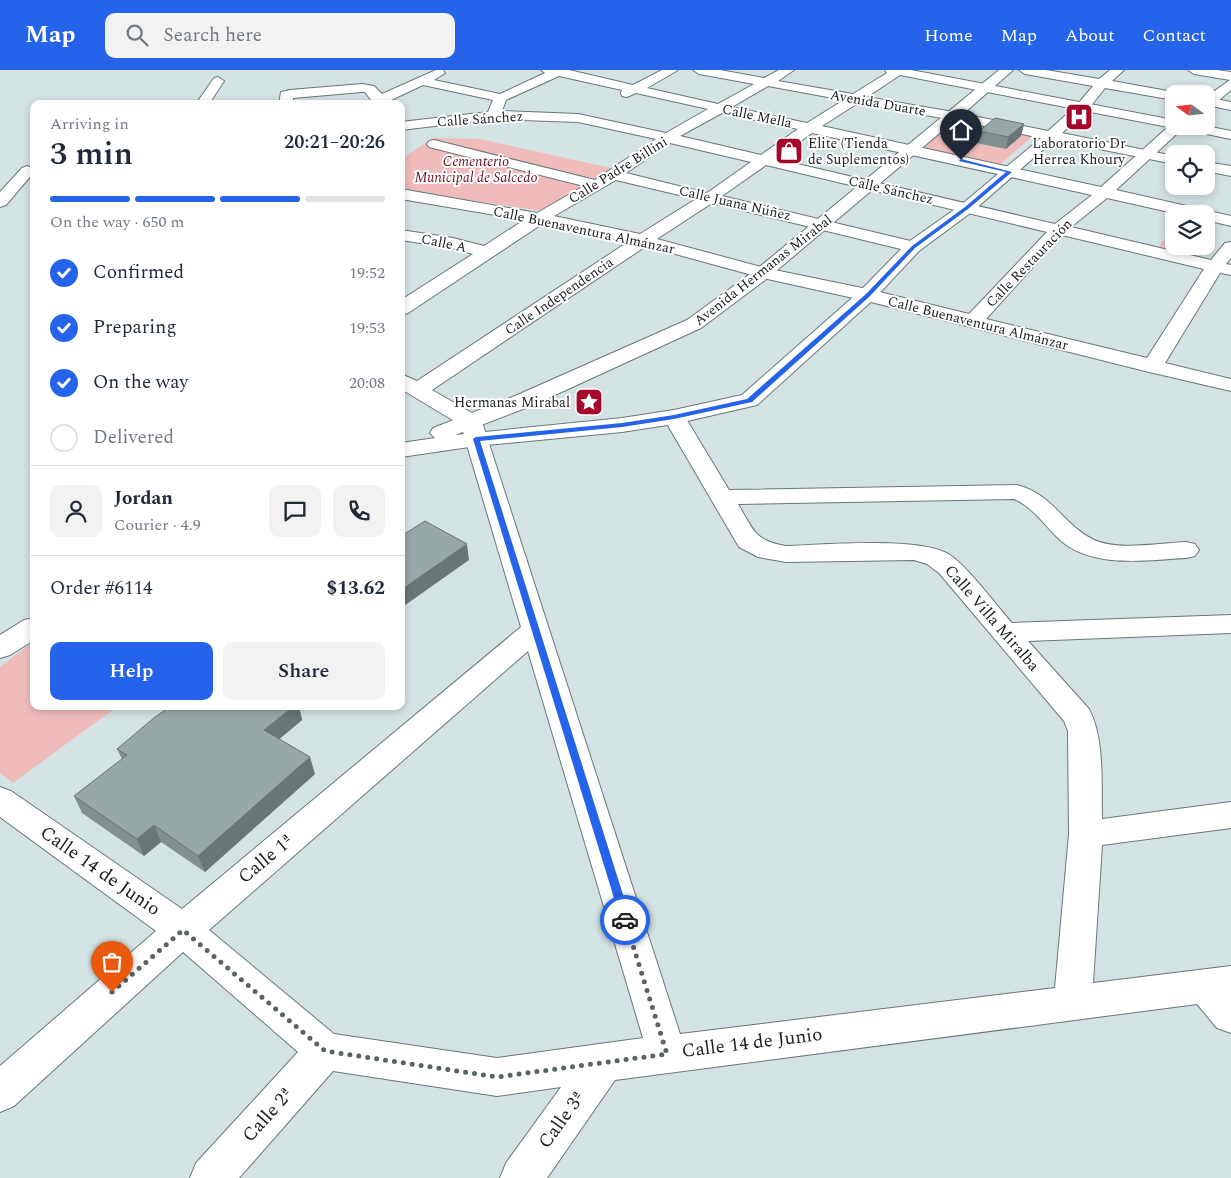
<!DOCTYPE html>
<meta charset="utf-8">
<style>
:root{--surface:#fff;--page:#f2f2f3;--text:#1f2937;--muted:#747a83;--line:#e0e1e3;--accent:#2563eb}
body{margin:0;font-family:Spectral,serif;background:var(--page);color:var(--text);height:100vh;display:flex;flex-direction:column;font-size:19px;white-space:nowrap}
*{box-sizing:border-box;margin:0}
p{font-size:16px;color:var(--muted)}
.icon{flex:none;width:28px;height:28px;fill:none;stroke:currentColor;stroke-width:2;stroke-linecap:round;stroke-linejoin:round}
.map{position:relative;flex:1;overflow:hidden}
.details{position:absolute;left:30px;top:30px;width:375px;height:610px;display:flex;flex-direction:column;background:var(--surface);border-radius:10px;box-shadow:0 2px 8px #0003}
.details>*{flex:none}
.needle{width:32px;rotate:285deg}
.fabs{position:absolute;left:1165px;top:15px;display:grid;gap:10px}
.fabs a{display:grid;place-items:center;width:50px;height:50px;border-radius:10px;background:var(--surface);box-shadow:0 2px 8px #0003;font-size:25px}
.pin{position:absolute;display:grid;place-items:center;width:42px;height:42px;color:#fff;margin:-51px -21px;border-radius:50% 50% 50% 0;rotate:-45deg;box-shadow:0 0 5px #0007}
.pin .icon{rotate:45deg}
.courier{position:absolute;display:grid;place-items:center;width:50px;height:50px;margin:-25px;border:4px solid #2563eb;border-radius:50%;background:#fff;color:#222;box-shadow:0 1px 6px #0007}
.head em{font-style:normal;font-weight:600}
.head div{display:flex;flex-direction:column-reverse}
.head{display:flex;align-items:center;justify-content:space-between;height:85px;padding:0 20px}
h1{font-size:32px;font-weight:600;line-height:38px}
.bar{display:grid;grid-template-columns:repeat(4,1fr);gap:8px 5px;align-content:center;height:60px;padding:0 20px}
.bar i{height:6px;border-radius:4px;background:var(--line)}
.bar .current{background:var(--accent)}
.bar p{grid-column:span 4}
.line{display:flex;align-items:center;gap:12px;padding:0 20px;border-top:1px solid var(--line)}
.line div{flex:1}
.round{display:grid;place-items:center;flex:none;width:52px;height:52px;border-radius:10px;background:var(--page)}
ol{padding:0 20px;list-style:none}
li{display:flex;align-items:center;gap:15px;height:55px}
li p{margin-inline-start:auto}
li .icon{padding:5px;border-radius:50%;background:var(--accent);color:#fff;stroke-width:4}
li:last-child{color:var(--muted)}
li i{width:28px;height:28px;border:2px solid var(--line);border-radius:50%}
.action{display:flex;gap:10px;margin-top:auto;padding:10px 20px}
.action a{flex:1;height:58px;border-radius:10px;background:var(--accent);color:#fff;font-size:20px;font-weight:600;line-height:58px;text-align:center}
.action a+a{background:var(--page);color:var(--text)}
header{display:flex;align-items:center;gap:30px;box-sizing:border-box;height:70px;padding:0 25px;background:var(--accent);color:#fff}
header strong{font-size:24px}
nav{display:flex;gap:28px;margin-inline-start:auto;font-size:18px}
.search{width:350px;height:45px;background:var(--page);display:flex;align-items:center;gap:12px;box-sizing:border-box;padding:0 18px;border-radius:10px;color:var(--muted);font-size:19px}
.map>svg:first-child{display:block}
.green{fill:#f0bcbb}
.lines{fill:none;stroke-linecap:round;stroke-linejoin:round}
.minor-casing{stroke:#697778;stroke-width:2}
.major-casing{stroke:#697778;stroke-width:2}
.minor{fill:#fff;fill-rule:evenodd}
.major{fill:#fff;fill-rule:evenodd}
.wall{fill:#839090}
.shaded-wall{fill:#6a7576}
.building{fill:#98a7a8;stroke:#6a7576}
.route{fill:#2563eb}
.done{stroke:#596363;stroke-width:5;stroke-dasharray:0 9}
.labels{text-anchor:middle;dominant-baseline:central;stroke-width:4;stroke-linejoin:round;paint-order:stroke}
.far-street-label{font-size:14px;fill:#181e1e;stroke:#fff}
.far-poi-label{font-size:14px;fill:#181e1e;stroke:#fff;text-anchor:start}
.far-park-label{font-size:14px;font-style:italic;fill:#640d19;stroke:#fff}
.street-label{font-size:16px;fill:#181e1e;stroke:#fff}
.near-street-label{font-size:19px;fill:#181e1e;stroke:#fff}
</style>
<header>
<strong>Map</strong>
<div class="search"><svg class="icon" aria-label="search" viewBox="0 0 24 24"><circle cx="10" cy="10" r="6"/><path d="M15 15l6 6"/></svg>Search here</div>
<nav><a>Home</a><a>Map</a><a>About</a><a>Contact</a></nav>
</header>
<div class="map">
<svg width="1231" height="1108" viewBox="0 0 1231 1108">
<rect width="100%" height="100%" fill="#d3e2e3"/>
<path class="green" d="M956 50 995 58 1005 79 1024 64 1033 66 999 95 918 78Z
M433 68 480 69 615 99 542 141 401 120V89Z
M1173 159 1174 176H1197L1192 183 1159 176Z
M34 571V636H118L13 713 0 703V597Z"/>
<g class="lines">
<defs>
<path id="minor" d="M436 0H443L445 3 434 10 500 24 545 3 541 0H569L633 15 662 0H678L647 18 718 34 754 14 699 4 693 0H720L764 8 779 0H794L778 11 853 24 887 3 885 0H911L1174 50V56H1206L1231 61V69L1182 59 1116 120 1231 146V156L1206 150V144H1178L1107 128 1071 157 1211 190 1225 173 1231 172V188L1226 194 1231 195V205L1220 203 1165 293 1231 309V321L1145 301 867 231 763 208 646 176 432 320 479 347 482 352 680 964 1055 918 1069 764 1068 661 1064 651 939 503 927 494 914 490 786 492 758 487 739 477 663 347 666 342 674 340 682 342 729 420 1017 415C1053 424 1063 455 1094 470 1118 481 1160 473 1186 472L1195 474 1199 480 1195 486 1186 488C1146 490 1093 499 1060 470 1045 456 1033 437 1014 429L738 434C753 459 754 471 786 476 823 475 921 466 950 485 969 498 996 535 1012 553L1231 545V563L1028 571 1089 639C1105 669 1101 715 1102 749L1231 732V758L1102 775 1093 913 1231 896V963L1217 958 1197 934 615 1010 547 1108H500L506 1093 561 1017 497 1026 333 1001 239 1108H190L196 1093 298 982 183 882 14 1036 0 1042V996L156 861 0 747V717L11 721 182 839 521 557 461 355 401 319V304L417 311 628 172 542 154 408 243 401 245V230L473 184 452 178 401 170V160L453 168 484 176 524 150 401 129V119L537 143 584 116 429 77 427 74 429 71 434 70 595 110 656 69 578 52 493 49 401 60V52L488 42 493 30 423 15 387 32 388 34H374L365 22H362L293 28V34H279L281 22 290 20 362 14 374 16 382 24ZM900 5 1168 57 1101 117 822 56 858 33 953 50 958 49 960 46 953 42 867 27ZM559 6 622 20 621 23 622 26 627 27 636 23 708 39 666 63 578 44 502 41 506 30ZM768 16 844 30 807 53 732 37ZM722 43 798 59 761 85 680 66ZM812 63 1092 125 1055 154 776 89ZM670 73 751 92 707 123 626 103ZM766 95 1047 162 969 244 867 219 765 198 657 169 712 133 913 182 919 181 922 177 919 173 722 126ZM616 110 696 129 640 164 554 146ZM1062 165 1204 199 1147 288 986 249ZM528 581 643 968 497 988 334 964 209 860Z
M1188 0H1217L1231 2V20L1211 37 1206 38V27L1230 10 1194 4Z
M218 7 224 11 209 34H196L214 8Z
M27 96 32 98 34 102 6 135 0 137V122L22 98Z"/>
<path id="major" d="M999 0H1013L963 44 1048 61 1077 35 1093 16 1025 4 1019 0H1046L1099 9 1110 0H1124L1112 11 1179 23 1174 24V30L1105 18 1087 41 1062 63 1174 86V94L1054 70 973 141 919 181 874 229 757 335 674 354 622 362 476 376 401 387V373L435 368 430 363 433 358 515 326 687 250 757 199ZM955 50 1041 68 961 135 907 173 860 221 742 325 674 340 622 348 455 365 531 336 701 258 769 207Z
M1206 27 1231 32V40L1206 35Z
M1206 92 1231 96V106L1206 101Z
M34 548V570L10 585 0 588V565L24 550Z"/>
</defs>
<use href="#minor" class="minor-casing"/>
<use href="#major" class="major-casing"/>
<use href="#minor" class="minor"/>
<use href="#major" class="major"/>
</g>
<path class="wall" d="M1024 54 1021 66 1006 79 976 73 979 61Z
M171 636H299L302 650 279 669 315 704 205 802 161 772 144 786 82 743 74 726 122 689 117 679Z"/>
<path class="shaded-wall" d="M1024 54 1021 66 1006 79 1008 67Z
M467 474 469 490 401 538V520Z
M294 636H299L302 650 270 677 264 660Z
M310 687 315 704 205 802 198 786Z
M154 755 161 772 144 786 137 769Z"/>
<path class="building" d="M995 48 1024 54 1008 67 979 61Z
M425 451 467 474 401 520V466Z
M171 636H294L264 660 310 687 198 786 154 755 137 769 74 726 127 685 117 679 155 647Z"/>
<path class="route" d="M961 89 1012 102 968 139 915 178 869 227 752 332 674 349 622 357 480 371 631 850 629 854H622L473 369 476 367 622 353 674 345 747 329 866 224 912 176 965 137 1006 102 959 91Z"/>
<g class="lines">
<path class="done" d="M112 922 183 860 325 981 497 1007 667 984 625 850"/>
</g>
<defs>
<symbol id="hospital-square" viewBox="-11 -11 22 22"><rect x="-9" y="-9" width="18" height="18" rx="4" fill="#a40729" stroke="#fff"/><path d="M-5-5h3v3.5h4V-5h3V5h-3V1.5h-4V5h-3Z" fill="#fff"/></symbol>
<symbol id="shop-square" viewBox="-11 -11 22 22"><rect x="-9" y="-9" width="18" height="18" rx="4" fill="#a40729" stroke="#fff"/><path d="M-5-2.5h2.3a2.7 3.5 0 0 1 5.4 0H5L5.5 6h-11ZM-1.5-2.5h3a1.5 2.3 0 0 0-3 0Z" fill="#fff"/></symbol>
<symbol id="sight-square" viewBox="-11 -11 22 22"><rect x="-9" y="-9" width="18" height="18" rx="4" fill="#a40729" stroke="#fff"/><path d="M0-6L1.8-2.2L6-1.7L2.9 1.2L3.7 5.4L0 3.3L-3.7 5.4L-2.9 1.2L-6-1.7L-1.8-2.2Z" fill="#fff"/></symbol>
</defs>
<g fill-rule="evenodd">
<use href="#hospital-square" x="1063" y="31" width="32" height="32"/>
<use href="#shop-square" x="773" y="65" width="32" height="32"/>
<use href="#sight-square" x="573" y="316" width="32" height="32"/>
</g>
<g class="labels">
<g class="far-street-label">
<text transform="translate(878 33) rotate(10)">Avenida Duarte</text>
<text transform="translate(757 46) rotate(12)">Calle Mella</text>
<text transform="translate(480 49) rotate(-4)">Calle Sánchez</text>
<text transform="translate(618 100) rotate(-32)">Calle Padre Billini</text>
<text transform="translate(891 120) rotate(13)">Calle Sánchez</text>
<text transform="translate(735 133) rotate(13)">Calle Juana Núñez</text>
<text transform="translate(584 160) rotate(12)">Calle Buenaventura Almánzar</text>
<text transform="translate(444 173) rotate(12)">Calle A</text>
<text transform="translate(1029 193) rotate(-46)">Calle Restauración</text>
<text transform="translate(763 200) rotate(-38)">Avenida Hermanas Mirabal</text>
<text transform="translate(559 226) rotate(-34)">Calle Independencia</text>
<text transform="translate(978 253) rotate(14)">Calle Buenaventura Almánzar</text>
</g>
<g class="far-poi-label">
<text x="808" y="73">Elite (Tienda<tspan x="808" dy="16">de Suplementos)</tspan></text>
<text x="1079" y="73" text-anchor="middle">Laboratorio Dr<tspan x="1079" dy="16">Herrea Khoury</tspan></text>
<text x="570" y="332" text-anchor="end">Hermanas Mirabal</text>
</g>
<g class="far-park-label">
<text x="476" y="91">Cementerio<tspan x="476" dy="16">Municipal de Salcedo</tspan></text>
</g>
<g class="street-label">
<text transform="translate(992 548) rotate(49)">Calle Villa Miralba</text>
</g>
<g class="near-street-label">
<text transform="translate(266 789) rotate(-40)">Calle 1ª</text>
<text transform="translate(100 801) rotate(35)">Calle 14 de Junio</text>
<text transform="translate(752 973) rotate(-7)">Calle 14 de Junio</text>
<text transform="translate(268 1045) rotate(-48)">Calle 2ª</text>
<text transform="translate(562 1050) rotate(-54)">Calle 3ª</text>
</g>
</g>
</svg>
<div class="fabs">
<a><svg class="needle" viewBox="-14 -14 28 28"><path d="M0-13l5 13h-10z" fill="#e53935"/><path d="M0 13l5-13h-10z" fill="#747a83"/></svg></a>
<a><svg class="icon" aria-label="locate" viewBox="0 0 24 24"><circle cx="12" cy="12" r="6"/><path d="M12 2v4M12 18v4M2 12h4M18 12h4"/></svg></a>
<a><svg class="icon" aria-label="layers" viewBox="0 0 24 24"><path d="M12 4l9 5-9 5-9-5zM3 14l9 5 9-5"/></svg></a>
</div>
<div class="pin" style="left:112px;top:922px;background:#ea580c"><svg class="icon" aria-label="bag" viewBox="0 0 24 24"><path d="M5 8h14l-1 12H6zM9 8a3 3 0 0 1 6 0"/></svg></div>
<div class="pin" style="left:961px;top:90px;background:#1f2937"><svg class="icon" aria-label="home" viewBox="0 0 24 24"><path d="M3 11l9-7 9 7M6 9v11h12V9"/></svg></div>
<div class="courier" style="left:625px;top:850px"><svg class="icon" aria-label="car" viewBox="0 0 24 24"><path d="M5 17H2v-5l4-1 3-4h7l3 4 3 1v5h-3M9 17h6M6 11h13"/><circle cx="7" cy="17" r="2"/><circle cx="17" cy="17" r="2"/></svg></div>
<section class="details">
<div class="head"><div><h1>3 min</h1><p>Arriving in</p></div><em>20:21–20:26</em></div>
<div class="bar"><i class="current"></i><i class="current"></i><i class="current"></i><i></i><p>On the way · 650 m</p></div>
<ol>
<li><svg class="icon" aria-label="check" viewBox="0 0 24 24"><path d="M5 12l5 5 9-10"/></svg>Confirmed<p>19:52</p></li>
<li><svg class="icon" aria-label="check" viewBox="0 0 24 24"><path d="M5 12l5 5 9-10"/></svg>Preparing<p>19:53</p></li>
<li><svg class="icon" aria-label="check" viewBox="0 0 24 24"><path d="M5 12l5 5 9-10"/></svg>On the way<p>20:08</p></li>
<li><i></i>Delivered</li>
</ol>
<div class="line" style="height:90px"><a class="round"><svg class="icon" aria-label="person" viewBox="0 0 24 24"><circle cx="12" cy="8" r="4"/><path d="M4 21q1-7 8-7t8 7"/></svg></a><div><b>Jordan</b><p>Courier · 4.9</p></div><a class="round"><svg class="icon" aria-label="chat" viewBox="0 0 24 24"><path d="M4 5h16v11H9l-5 4z"/></svg></a><a class="round"><svg class="icon" aria-label="phone" viewBox="0 0 24 24"><path d="M5 4h4l2 5-3 2q2 4 5 5l2-3 5 2v4C11 20 4 13 5 4z"/></svg></a></div>
<div class="line" style="height:65px"><div>Order #6114</div><b>$13.62</b></div>
<div class="action"><a>Help</a><a>Share</a></div>
</section>
</div>
